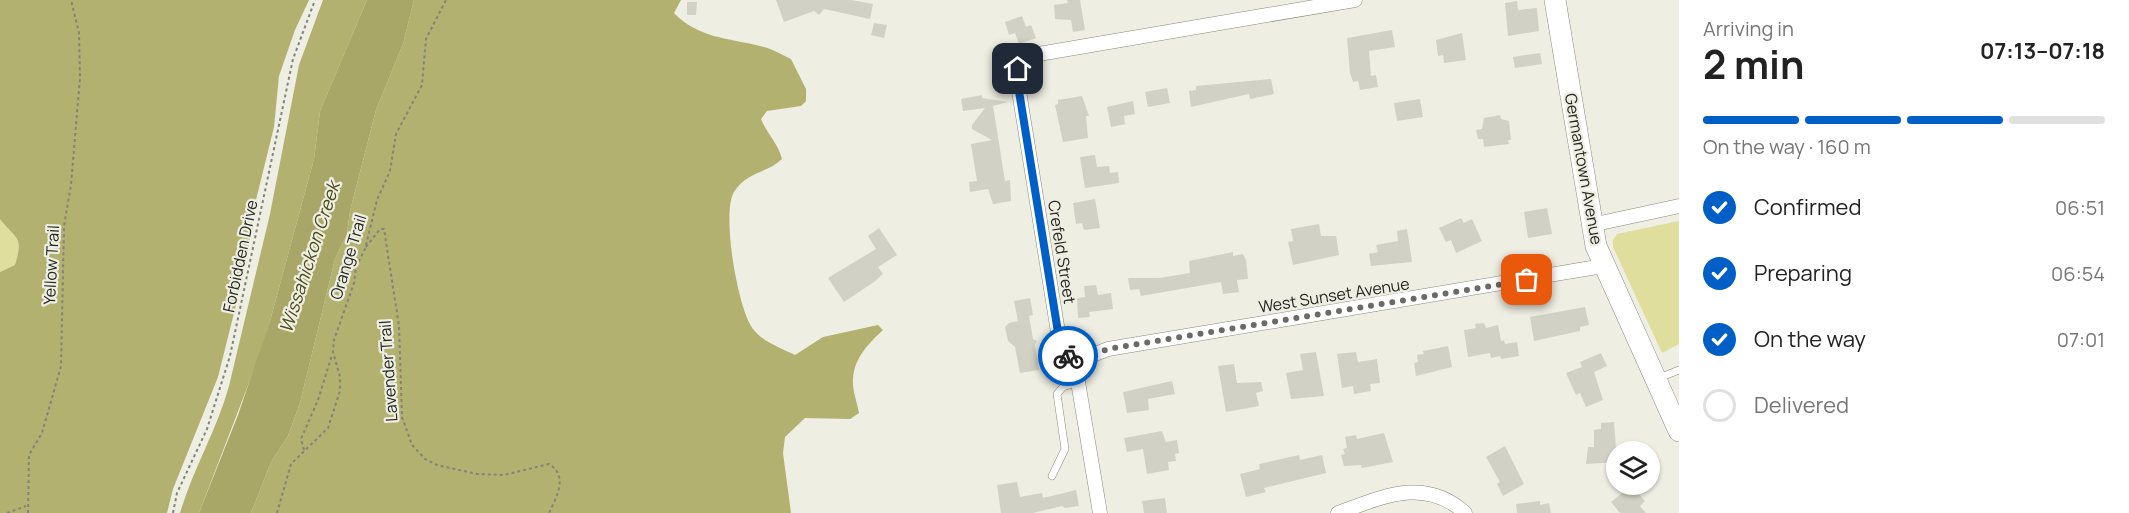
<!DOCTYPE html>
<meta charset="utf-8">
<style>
:root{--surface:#fff;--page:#f6f6f6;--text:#222;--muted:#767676;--line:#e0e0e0;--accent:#005ec7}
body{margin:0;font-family:Manrope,sans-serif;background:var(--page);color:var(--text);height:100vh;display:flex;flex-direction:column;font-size:22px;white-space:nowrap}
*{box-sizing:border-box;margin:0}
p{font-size:20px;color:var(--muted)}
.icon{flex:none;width:33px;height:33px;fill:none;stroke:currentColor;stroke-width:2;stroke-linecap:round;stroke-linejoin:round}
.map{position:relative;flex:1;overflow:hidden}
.side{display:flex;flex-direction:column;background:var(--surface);width:450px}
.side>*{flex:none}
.buttons{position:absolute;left:1606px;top:441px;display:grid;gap:12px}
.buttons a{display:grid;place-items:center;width:54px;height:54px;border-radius:50%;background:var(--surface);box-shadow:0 2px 4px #0004;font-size:30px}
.pin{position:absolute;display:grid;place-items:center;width:51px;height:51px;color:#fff;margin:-26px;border-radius:12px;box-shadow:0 3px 9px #0006}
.courier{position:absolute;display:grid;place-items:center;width:60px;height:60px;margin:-30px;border:4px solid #005ec7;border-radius:50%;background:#fff;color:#222;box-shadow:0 2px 8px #0007}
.summary em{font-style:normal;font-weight:700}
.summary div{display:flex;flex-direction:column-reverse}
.summary{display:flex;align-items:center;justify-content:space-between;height:102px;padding:0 24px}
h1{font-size:39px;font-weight:700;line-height:45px}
.bar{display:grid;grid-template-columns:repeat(4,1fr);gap:9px 6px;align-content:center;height:72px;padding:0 24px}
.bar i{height:8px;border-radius:4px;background:var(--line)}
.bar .on{background:var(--accent)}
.bar p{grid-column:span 4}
ol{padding:0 24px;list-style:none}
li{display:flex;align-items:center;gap:18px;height:66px}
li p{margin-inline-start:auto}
li .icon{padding:6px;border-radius:50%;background:var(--accent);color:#fff;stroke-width:4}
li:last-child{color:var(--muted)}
li i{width:33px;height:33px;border:3px solid var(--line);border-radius:50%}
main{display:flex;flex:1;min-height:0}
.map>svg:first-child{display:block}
.green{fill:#dfde9c}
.forest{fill:#b2b170}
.water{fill:#a9a767}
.building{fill:#d1d1c6}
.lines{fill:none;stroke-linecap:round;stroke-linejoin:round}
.lane-casing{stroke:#89897e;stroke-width:8}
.street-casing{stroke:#89897e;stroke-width:15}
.primary-casing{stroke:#89897e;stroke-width:22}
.path{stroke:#83837c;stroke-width:2;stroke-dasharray:3 3;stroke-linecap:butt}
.lane{stroke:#fff;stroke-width:7}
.street{stroke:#fff;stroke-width:14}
.primary{stroke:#fff;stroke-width:21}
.done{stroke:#6b6b65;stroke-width:6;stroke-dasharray:0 10.8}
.route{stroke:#005ec7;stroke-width:8}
.labels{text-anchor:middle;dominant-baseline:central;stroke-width:4.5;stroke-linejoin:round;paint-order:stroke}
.street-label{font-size:16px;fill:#252521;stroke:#eeeee3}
.water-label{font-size:18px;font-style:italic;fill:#4c4a18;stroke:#eeeee3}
</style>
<main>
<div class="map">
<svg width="1679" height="513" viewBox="0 0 1679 513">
<rect width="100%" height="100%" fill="#eeeee3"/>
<path class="green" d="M0 219C16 240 24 235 15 265L0 272Z
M1679 221V344L1662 353 1613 247V240L1617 234Z"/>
<path class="forest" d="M0 0H309L295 30 279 76 274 127 254 208 246 265 218 377 173 489 167 513H0V272L15 265C24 235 16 240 0 219Z
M323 0H367L320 111 314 159 270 321 257 362 199 513H180C193 469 217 430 229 386L270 214 299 65Z
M414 0H681L674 13C698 38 728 38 760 46 771 48 781 54 791 59L806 89V101L801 106 767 111 761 119C767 134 778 143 782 159 766 174 747 171 734 192 721 213 738 310 753 329 763 342 781 348 795 355L823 337 878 325 883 330C869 343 854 358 853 379 852 389 857 402 859 413L850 419 805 418 785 437 783 453 791 513H251L271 462 288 436 300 403 335 259 347 234 350 211 376 110 403 44Z"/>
<path class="water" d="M367 0H414L403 44 376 110 350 211 347 234 335 259 300 403 288 436 271 462 251 513H199L238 415 270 321 314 159 320 111Z"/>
<path class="building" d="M776 0H851L873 4 870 19 824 9 819 15 814 11 784 22Z
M1067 0H1080L1085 30 1073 32 1071 20 1055 19 1054 5 1068 3Z
M1517 1 1518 10 1537 8 1539 31 1508 36 1505 3Z
M687 2H697L696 15H687Z
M1022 16 1026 27 1031 25 1036 38 1019 44 1015 33 1009 35 1005 22Z
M874 23 887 25 884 38 871 35Z
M1392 30 1395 47 1369 51 1371 76 1376 75 1378 87 1360 90 1358 81 1353 82 1350 73 1347 38Z
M1462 33 1466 60 1444 63 1443 55 1438 56 1436 40Z
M1540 53 1542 64 1515 68 1513 57Z
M1271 79 1274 94 1250 99 1249 94 1191 107 1189 91 1196 90V86Z
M1167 88 1170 103 1148 107 1145 92Z
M982 95V98L1008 102 993 106 1005 181 1010 180 1011 201 993 204 988 189 970 192 969 182 977 181 971 144 992 140 972 129V125L985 108 963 111 961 99Z
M1082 96 1089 116H1086L1088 138 1063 142 1055 105 1058 104V100Z
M1420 99 1423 117 1397 121 1394 103Z
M1133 101 1135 114 1124 116 1125 124 1111 127 1107 107Z
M1500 115 1501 119 1509 121 1511 140H1508L1509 144 1484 147 1483 139H1478L1476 130 1482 129 1484 118Z
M1095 155 1097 167 1109 166 1110 173 1118 172 1119 183 1085 188 1080 157Z
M1095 199 1100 228 1084 230 1082 223 1076 224 1073 203Z
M1547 208 1552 234 1528 238 1524 212Z
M1461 218 1464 223 1472 219 1482 241 1456 253 1451 240 1446 242 1439 228Z
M1319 224 1321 236H1336L1339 255 1293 265 1288 242 1293 241 1291 229Z
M879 228 897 255 878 267 883 274 874 282 844 302 828 278 876 249 868 236Z
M1407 229 1412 262 1371 266 1369 254 1378 252 1376 245 1398 241 1397 231Z
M1233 252V256L1243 254 1246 260 1248 279 1237 280 1239 292 1223 294 1221 282 1141 296 1139 289 1130 290 1128 278H1159L1190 273 1189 261Z
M1096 285 1098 295 1111 293 1113 309 1089 312 1090 317 1078 318 1077 298 1085 297 1084 286Z
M1030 298 1033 315 1029 316 1033 339 1037 341 1035 345 1039 370 1020 373 1015 347 1008 341 1005 327 1009 323 1018 321 1014 301Z
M1585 307 1589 325 1580 327V331L1534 341 1530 317Z
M1484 323 1486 328 1498 325 1501 341 1504 340 1505 344 1517 342 1519 356 1501 359 1500 356 1491 358 1490 353 1468 357 1464 330 1476 328 1475 324Z
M1448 346 1452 367 1416 376 1414 363 1418 362 1417 355 1424 354 1423 351Z
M1316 352 1324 396 1291 399 1286 373 1303 370 1300 354Z
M1356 352 1358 362 1377 359 1380 383 1370 384 1371 391 1354 394 1353 386 1342 388 1337 354Z
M1601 353 1607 366 1594 372 1603 400 1586 407 1580 393 1576 395 1566 373 1582 367 1580 362Z
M1234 364 1237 383 1261 382 1263 391 1256 393 1259 406 1226 412 1218 366Z
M1172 381 1175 394 1148 399 1149 410 1127 413 1123 392Z
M1614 422 1617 462 1586 464 1588 447H1594V430L1601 429V423Z
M1162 431 1166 442 1177 440 1179 453 1175 454 1176 461 1168 462 1169 470 1147 474 1143 449 1127 452 1124 438Z
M1384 433 1393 462 1362 468 1361 465 1344 466 1341 455 1345 454 1343 449 1347 448 1345 437 1356 435 1357 439Z
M1505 446 1524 484 1503 496 1497 484 1500 482 1486 457Z
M1299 455 1300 460 1322 455 1326 473 1264 488 1266 492 1246 497 1240 474 1260 469 1259 464Z
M1017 482 1020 497 1042 493 1043 498 1076 490 1079 506 1065 508 1062 506 1033 513H1001L997 485Z
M1631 486 1645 501 1640 506 1646 513H1620L1611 502Z
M1165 498 1167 513H1144L1142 501Z
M1540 501V505L1549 503 1551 513H1517L1516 504Z"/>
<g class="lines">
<defs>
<path id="lane" d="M1659 378 1679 370
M1052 476 1065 449 1057 394 1063 387 1078 382"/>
<path id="street" d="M1591 225 1679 206
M1072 363 1108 349 1603 266
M1100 513 1078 382 1058 332 1017 79C1017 67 1022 59 1033 55L1355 0
M1338 513C1382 497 1425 476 1465 513"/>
<path id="primary" d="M1555 0 1596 246 1679 431"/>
</defs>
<use href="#lane" class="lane-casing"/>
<use href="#street" class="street-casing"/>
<use href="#primary" class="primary-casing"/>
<path class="path" d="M366 247 380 229H384L399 326 402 417 412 445 425 459 437 465 477 474 504 475 549 464C569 476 556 498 549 513
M304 450 301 439 318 400 332 355
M7 513 26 506
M28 513 29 455 42 433 61 366 64 226 71 185 80 78 79 33 71 0
M173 513 177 493 207 429 230 356 293 59 315 0
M277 513 291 464 328 428 340 391V377L333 352 334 340 354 283 356 267 365 249 377 200 390 171 396 134 422 85 426 39 446 0"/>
<use href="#lane" class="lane"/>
<use href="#street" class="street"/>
<use href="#primary" class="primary"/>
</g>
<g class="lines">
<path class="done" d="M1068 356 1072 363 1108 349 1527 280"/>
<path class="route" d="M1018 69 1017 79 1058 332 1068 356"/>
</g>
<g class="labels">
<g class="street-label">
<text transform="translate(1584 169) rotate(80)">Germantown Avenue</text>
<text transform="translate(1062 252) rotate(81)">Crefeld Street</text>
<text transform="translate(240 256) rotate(-78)">Forbidden Drive</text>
<text transform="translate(348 257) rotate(-73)">Orange Trail</text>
<text transform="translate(51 265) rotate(-87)">Yellow Trail</text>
<text transform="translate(1334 295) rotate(-9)">West Sunset Avenue</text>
<text transform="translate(388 371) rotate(-94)">Lavender Trail</text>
</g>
<g class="water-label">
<text transform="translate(309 257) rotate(-72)">Wissahickon Creek</text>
</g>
</g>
</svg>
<div class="buttons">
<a><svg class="icon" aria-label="layers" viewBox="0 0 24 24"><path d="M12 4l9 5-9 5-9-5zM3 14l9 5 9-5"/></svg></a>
</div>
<div class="pin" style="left:1527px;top:280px;background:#ea580c"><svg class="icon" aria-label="bag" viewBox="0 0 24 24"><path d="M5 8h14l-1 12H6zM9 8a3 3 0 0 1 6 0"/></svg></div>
<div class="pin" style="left:1018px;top:69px;background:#1f2937"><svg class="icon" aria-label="home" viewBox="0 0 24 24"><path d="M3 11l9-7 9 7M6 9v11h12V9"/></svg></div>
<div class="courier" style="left:1068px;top:356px"><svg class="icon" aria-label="bike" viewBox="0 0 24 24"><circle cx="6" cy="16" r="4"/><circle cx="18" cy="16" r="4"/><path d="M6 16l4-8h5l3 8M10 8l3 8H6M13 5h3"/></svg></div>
</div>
<section class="side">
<div class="summary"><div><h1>2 min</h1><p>Arriving in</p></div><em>07:13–07:18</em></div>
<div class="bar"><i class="on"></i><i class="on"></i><i class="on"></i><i></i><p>On the way · 160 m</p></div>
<ol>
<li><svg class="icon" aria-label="check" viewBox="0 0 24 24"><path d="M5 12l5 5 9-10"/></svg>Confirmed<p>06:51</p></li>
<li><svg class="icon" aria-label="check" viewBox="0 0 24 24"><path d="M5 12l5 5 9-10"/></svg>Preparing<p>06:54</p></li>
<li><svg class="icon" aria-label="check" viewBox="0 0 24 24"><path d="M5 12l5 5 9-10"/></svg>On the way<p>07:01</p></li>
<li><i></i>Delivered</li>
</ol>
</section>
</main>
